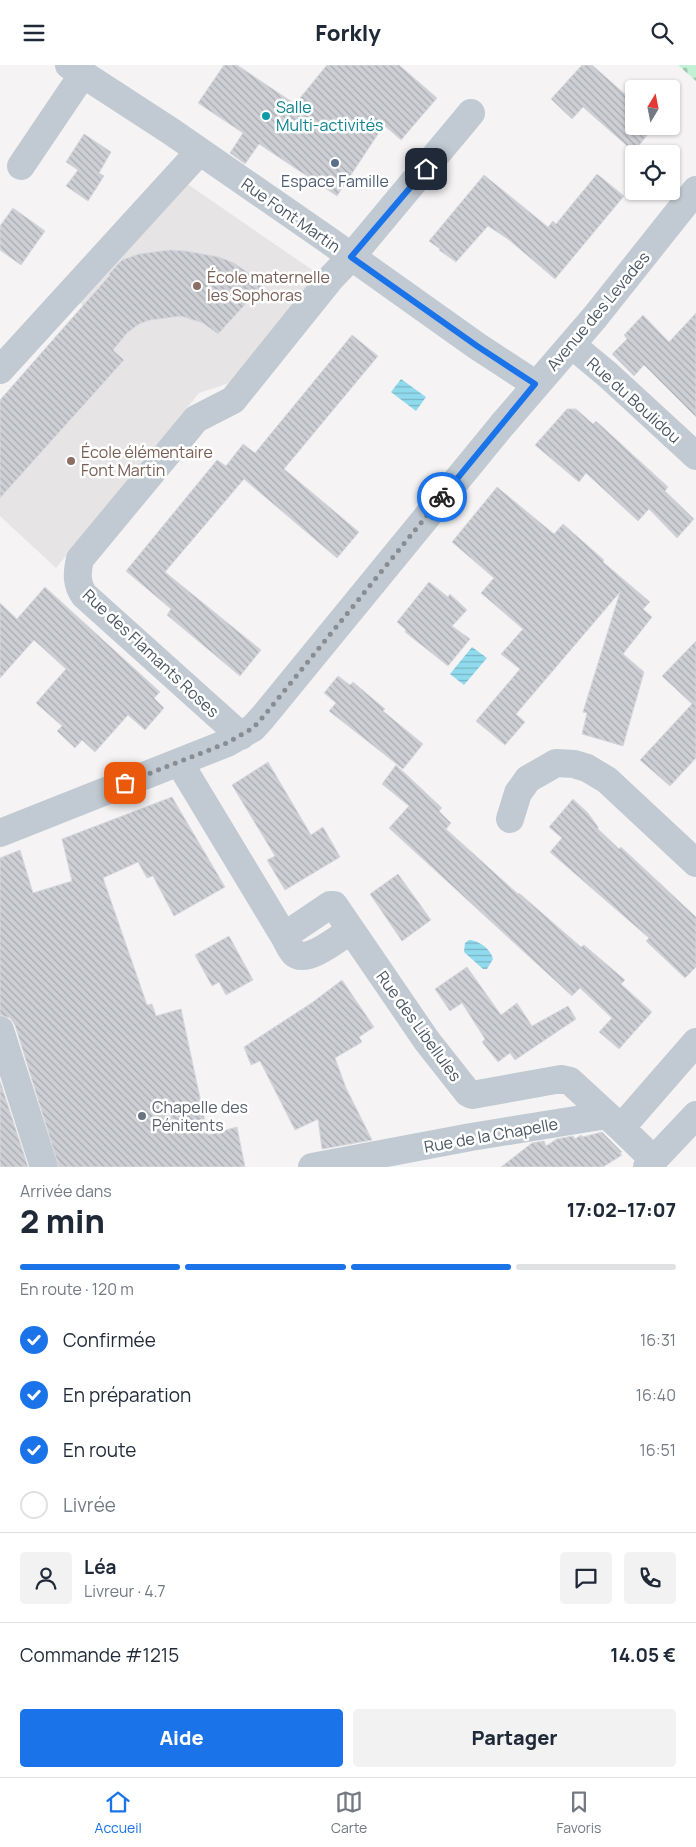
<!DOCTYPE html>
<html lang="fr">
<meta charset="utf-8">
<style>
:root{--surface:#fff;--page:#f2f2f3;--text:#1f2937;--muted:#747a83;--line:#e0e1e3;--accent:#1a73e8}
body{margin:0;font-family:Manrope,sans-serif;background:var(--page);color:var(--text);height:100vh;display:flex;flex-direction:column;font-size:19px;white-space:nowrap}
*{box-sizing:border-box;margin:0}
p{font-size:16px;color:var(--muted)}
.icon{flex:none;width:28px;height:28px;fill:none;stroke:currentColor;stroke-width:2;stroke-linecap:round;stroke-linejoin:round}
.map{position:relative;height:1102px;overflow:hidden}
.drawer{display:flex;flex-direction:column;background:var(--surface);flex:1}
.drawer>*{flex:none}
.needle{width:32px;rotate:10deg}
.controls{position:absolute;left:625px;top:15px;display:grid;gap:10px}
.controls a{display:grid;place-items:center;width:55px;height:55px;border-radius:5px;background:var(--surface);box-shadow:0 1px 4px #0004;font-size:25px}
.pin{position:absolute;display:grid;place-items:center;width:42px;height:42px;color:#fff;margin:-21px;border-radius:10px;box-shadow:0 2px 8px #0006}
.courier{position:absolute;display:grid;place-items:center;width:50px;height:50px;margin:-25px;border:4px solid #1a73e8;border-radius:50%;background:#fff;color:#222;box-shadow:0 1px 6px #0007}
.headline em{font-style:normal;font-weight:800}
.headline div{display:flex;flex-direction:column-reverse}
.headline{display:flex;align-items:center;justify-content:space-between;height:85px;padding:0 20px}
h1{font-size:32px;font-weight:800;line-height:38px}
.bar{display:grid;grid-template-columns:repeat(4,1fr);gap:8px 5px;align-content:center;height:60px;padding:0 20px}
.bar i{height:6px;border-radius:4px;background:var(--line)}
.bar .selected{background:var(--accent)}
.bar p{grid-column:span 4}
.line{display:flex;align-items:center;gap:12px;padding:0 20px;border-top:1px solid var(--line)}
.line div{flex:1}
.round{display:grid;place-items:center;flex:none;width:52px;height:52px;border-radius:5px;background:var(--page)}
ol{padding:0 20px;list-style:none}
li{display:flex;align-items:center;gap:15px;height:55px}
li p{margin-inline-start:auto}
li .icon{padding:5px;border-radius:50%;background:var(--accent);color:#fff;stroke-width:4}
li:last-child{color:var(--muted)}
li i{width:28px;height:28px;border:2px solid var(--line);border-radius:50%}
.primary-button{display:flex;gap:10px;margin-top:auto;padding:10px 20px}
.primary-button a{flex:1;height:58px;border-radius:5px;background:var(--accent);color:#fff;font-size:20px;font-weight:800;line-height:58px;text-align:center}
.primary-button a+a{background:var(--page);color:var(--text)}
header{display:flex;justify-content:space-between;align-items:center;height:65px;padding:0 20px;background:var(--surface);font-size:22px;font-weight:800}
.menu{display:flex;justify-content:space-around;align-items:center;height:70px;border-top:1px solid var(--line);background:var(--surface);font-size:14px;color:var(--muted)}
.menu a{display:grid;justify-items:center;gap:2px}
.menu .selected{color:var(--accent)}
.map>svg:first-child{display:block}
.education{fill:#e6e4e5}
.cemetery{fill:url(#cemetery-stones)}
.water{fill:url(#water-rules)}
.building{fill:url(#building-back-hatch);stroke:#d7d9de}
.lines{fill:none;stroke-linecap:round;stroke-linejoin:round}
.minor{stroke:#c1cad2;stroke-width:28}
.done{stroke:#868d94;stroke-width:5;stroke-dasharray:0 9}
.route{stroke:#1a73e8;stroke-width:6}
.culture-dot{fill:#0f9aa8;stroke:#fff;stroke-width:2}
.service-dot{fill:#5c6f8a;stroke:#fff;stroke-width:2}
.education-dot{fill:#8d6e63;stroke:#fff;stroke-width:2}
.worship-dot{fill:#6b7280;stroke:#fff;stroke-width:2}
.labels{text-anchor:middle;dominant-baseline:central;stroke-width:5;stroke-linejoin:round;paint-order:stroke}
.culture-label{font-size:16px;fill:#0d838f;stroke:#fff;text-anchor:start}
.service-label{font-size:16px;fill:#4e5e75;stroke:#fff}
.street-label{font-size:16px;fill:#4a5661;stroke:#fff}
.education-label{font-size:16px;fill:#785e54;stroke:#fff;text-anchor:start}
.worship-label{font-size:16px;fill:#5b616d;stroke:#fff;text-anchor:start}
</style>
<header><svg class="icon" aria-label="menu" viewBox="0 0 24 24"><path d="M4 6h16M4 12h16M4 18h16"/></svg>Forkly<svg class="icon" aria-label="search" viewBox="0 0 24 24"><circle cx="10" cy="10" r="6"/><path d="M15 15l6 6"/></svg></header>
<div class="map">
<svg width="696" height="1102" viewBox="0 0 696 1102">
<defs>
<pattern id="cemetery-stones" width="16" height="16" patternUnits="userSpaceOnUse" patternTransform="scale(1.25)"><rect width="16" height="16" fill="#c3f1d5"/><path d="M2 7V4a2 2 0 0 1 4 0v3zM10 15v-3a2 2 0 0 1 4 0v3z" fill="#a0c6b0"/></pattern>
<pattern id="water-rules" width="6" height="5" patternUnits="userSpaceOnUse" patternTransform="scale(1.25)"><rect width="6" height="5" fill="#90daee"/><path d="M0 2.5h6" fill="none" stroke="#78b4c4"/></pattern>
<pattern id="building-back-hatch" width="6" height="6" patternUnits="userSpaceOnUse" patternTransform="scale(1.25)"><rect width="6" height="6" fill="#cdcfd5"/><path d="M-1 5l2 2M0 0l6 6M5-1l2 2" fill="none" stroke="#a8abb0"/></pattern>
</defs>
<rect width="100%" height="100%" fill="#f5f3f3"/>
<path class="education" d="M183 116 321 211 229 318 199 328 56 503 0 451V335L83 241 72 230Z"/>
<path class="cemetery" d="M678 0H696V16Z"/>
<path class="water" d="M401 314 426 332 416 346 391 327Z
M472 582 487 593 464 620 450 609Z
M469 875C478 875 491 884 493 894L487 904H483L464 887 465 878Z"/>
<path class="building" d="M224 0H237L295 39 327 0H399L437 33 401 75 384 60 337 131 259 79 245 99 230 88 243 68 198 38Z
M582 0H592L634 37V61H654L634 87 583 42 572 54 551 34Z
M84 69 111 87 99 108 104 111 88 136 66 121 78 105 66 97Z
M597 109 624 131 555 214 508 174 488 161 456 197 439 185 440 184 429 176 484 110 548 162 553 156 556 159Z
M13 143 45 166 21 200 0 185V161Z
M170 185 186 186 219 192 234 198 264 219 218 269 203 258 181 251 150 255 139 259 127 268 113 285 124 295 0 433V335L110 210 109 209 122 195 139 189Z
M696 248V352L644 300 634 311 612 289 627 274 624 270 643 250 669 277Z
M352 270 378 291 284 404 359 467 337 493 244 414 165 507 261 585 240 611 167 550 171 544 126 506 217 395 226 401 243 379 255 388Z
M567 344H576L593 359 596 356 668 422 665 426 694 454 677 473 649 444 638 456 586 408 579 417 535 380Z
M497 422 554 469 563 459 604 495 603 497 650 537 643 544 652 552 623 589 644 607 623 681 582 669 587 648 583 647 620 527 516 649 525 657 505 680 476 656 520 604 501 589 523 564 481 528 494 513 452 477Z
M429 517 448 532 450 529 467 545 452 561 470 574 448 601 405 567 406 565 397 557Z
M45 522 160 627 154 633 164 643 145 665 128 650 95 687 82 675 75 683 57 666 62 661 36 638 66 604 34 575 0 613V538L17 554Z
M696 576V693L670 721 640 695 692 639 662 611Z
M338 611 350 620 353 617 385 644 383 646 423 679 403 704 329 646 336 638 324 628Z
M268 697 311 770 323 762 340 792 285 825 267 795 275 791 232 720Z
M396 700 442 743 439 746 451 758 446 764 518 829 519 828 581 882 584 880 625 915 621 919 652 947 619 984 599 967 612 953 580 923 572 931 389 763 409 741 382 719Z
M172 732 225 822 174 851 153 811 147 813 138 797 103 813 147 940 152 939 156 951 181 944 208 1070 237 1062 245 1102H59L15 960 10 953 0 950V793L20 785 33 828 72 816 62 774Z
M573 734 588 748 598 762V764L619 784 621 782 696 852V902L685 913 646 876 649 873 550 787 562 773 549 762Z
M398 809 431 855 402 876 370 829Z
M229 871 253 915 226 930 219 917 212 921 195 890Z
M467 902 501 950 517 938 532 961 568 941 576 954 515 995 510 988 498 997 482 977 485 974 462 938 450 946 435 924Z
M342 915 374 962 359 972 362 977 335 993 346 1023 372 1075 322 1084 318 1054 295 1065 260 996 251 1000 244 982 313 937Z
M0 1016 28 1102H0Z
M602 1067 622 1087 620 1088 622 1090 603 1102H501L532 1078 544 1076 546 1081 557 1074 573 1071 575 1074 581 1070 583 1072Z"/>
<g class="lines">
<path class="minor" d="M69 0 172 67 328 175 477 281 535 319
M21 101 83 9
M572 280 608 310 696 391
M0 305 199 87
M241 671 84 530C76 519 77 507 80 494L196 354 233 335 331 213 351 192 471 48
M179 697 284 871 330 840H334L427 976 468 1028 472 1030 561 1014 570 1016 621 1063 654 1095
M510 754 518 728 528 714 556 698 574 699 587 703 607 715 696 798
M0 768 227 678 253 663 263 652 502 360 595 252 696 125
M284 871C287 876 290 884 294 888 306 900 340 872 351 865
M0 965 44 1102
M621 1063 696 977
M312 1102 471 1072 607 1050
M647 1102 696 1050"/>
</g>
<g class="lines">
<path class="done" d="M125 718 227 678 253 663 263 652 442 432"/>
<path class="route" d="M426 104 351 192 477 281 535 319 442 432"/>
</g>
<circle class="culture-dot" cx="266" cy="51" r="5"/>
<circle class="service-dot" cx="335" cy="98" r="5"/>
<g class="education-dot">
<circle cx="197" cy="221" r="5"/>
<circle cx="71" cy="396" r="5"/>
</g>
<circle class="worship-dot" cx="142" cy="1051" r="5"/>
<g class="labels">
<g class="culture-label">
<text x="276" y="42">Salle<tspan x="276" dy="18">Multi-activités</tspan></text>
</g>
<g class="service-label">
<text x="335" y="116">Espace Famille</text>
</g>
<g class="street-label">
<text transform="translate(291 150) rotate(35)">Rue Font Martin</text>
<text transform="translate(598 246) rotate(-50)">Avenue des Levades</text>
<text transform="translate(634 335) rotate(42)">Rue du Boulidou</text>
<text transform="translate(151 588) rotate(43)">Rue des Flamants Roses</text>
<text transform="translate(419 961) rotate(54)">Rue des Libellules</text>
<text transform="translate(491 1070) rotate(-10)">Rue de la Chapelle</text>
</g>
<g class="education-label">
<text x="207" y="212">École maternelle<tspan x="207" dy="18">les Sophoras</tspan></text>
<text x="81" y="387">École élémentaire<tspan x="81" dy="18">Font Martin</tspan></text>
</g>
<g class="worship-label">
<text x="152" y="1042">Chapelle des<tspan x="152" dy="18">Pénitents</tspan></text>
</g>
</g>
</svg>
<div class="controls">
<a><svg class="needle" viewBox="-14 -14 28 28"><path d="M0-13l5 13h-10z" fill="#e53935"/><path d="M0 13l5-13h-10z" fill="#747a83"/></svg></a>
<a><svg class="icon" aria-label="locate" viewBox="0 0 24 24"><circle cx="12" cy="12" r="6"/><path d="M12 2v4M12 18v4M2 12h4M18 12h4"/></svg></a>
</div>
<div class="pin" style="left:125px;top:718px;background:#ea580c"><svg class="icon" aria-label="bag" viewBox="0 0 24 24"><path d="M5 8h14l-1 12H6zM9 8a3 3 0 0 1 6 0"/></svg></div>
<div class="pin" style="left:426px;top:104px;background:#1f2937"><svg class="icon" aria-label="home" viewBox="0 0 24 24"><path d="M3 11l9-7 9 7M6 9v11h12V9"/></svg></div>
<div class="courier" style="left:442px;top:432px"><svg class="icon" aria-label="bike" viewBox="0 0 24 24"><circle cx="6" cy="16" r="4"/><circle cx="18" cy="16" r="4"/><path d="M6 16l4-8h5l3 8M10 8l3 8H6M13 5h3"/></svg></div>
</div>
<section class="drawer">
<div class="headline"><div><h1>2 min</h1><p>Arrivée dans</p></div><em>17:02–17:07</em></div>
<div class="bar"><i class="selected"></i><i class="selected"></i><i class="selected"></i><i></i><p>En route · 120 m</p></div>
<ol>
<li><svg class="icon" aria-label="check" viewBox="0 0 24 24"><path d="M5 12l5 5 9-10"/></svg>Confirmée<p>16:31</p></li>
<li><svg class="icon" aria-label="check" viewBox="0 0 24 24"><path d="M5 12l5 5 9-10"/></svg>En préparation<p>16:40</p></li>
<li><svg class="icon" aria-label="check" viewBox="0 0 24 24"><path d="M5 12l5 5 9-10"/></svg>En route<p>16:51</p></li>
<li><i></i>Livrée</li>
</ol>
<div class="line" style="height:90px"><a class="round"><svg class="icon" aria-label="person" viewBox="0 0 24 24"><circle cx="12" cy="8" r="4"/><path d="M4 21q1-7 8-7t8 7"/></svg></a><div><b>Léa</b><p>Livreur · 4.7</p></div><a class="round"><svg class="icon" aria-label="chat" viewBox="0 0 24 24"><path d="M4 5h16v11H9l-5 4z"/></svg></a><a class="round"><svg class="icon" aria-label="phone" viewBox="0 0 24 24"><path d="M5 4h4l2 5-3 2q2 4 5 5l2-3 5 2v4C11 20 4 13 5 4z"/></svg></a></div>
<div class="line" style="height:65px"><div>Commande #1215</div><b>14.05 €</b></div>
<div class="primary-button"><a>Aide</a><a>Partager</a></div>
</section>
<nav class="menu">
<a class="selected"><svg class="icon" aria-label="home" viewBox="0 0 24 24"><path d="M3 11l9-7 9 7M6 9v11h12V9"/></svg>Accueil</a>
<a><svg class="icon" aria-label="map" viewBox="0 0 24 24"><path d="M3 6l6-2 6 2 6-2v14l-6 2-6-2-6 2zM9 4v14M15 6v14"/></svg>Carte</a>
<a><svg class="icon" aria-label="saved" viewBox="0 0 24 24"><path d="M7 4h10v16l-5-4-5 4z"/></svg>Favoris</a>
</nav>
